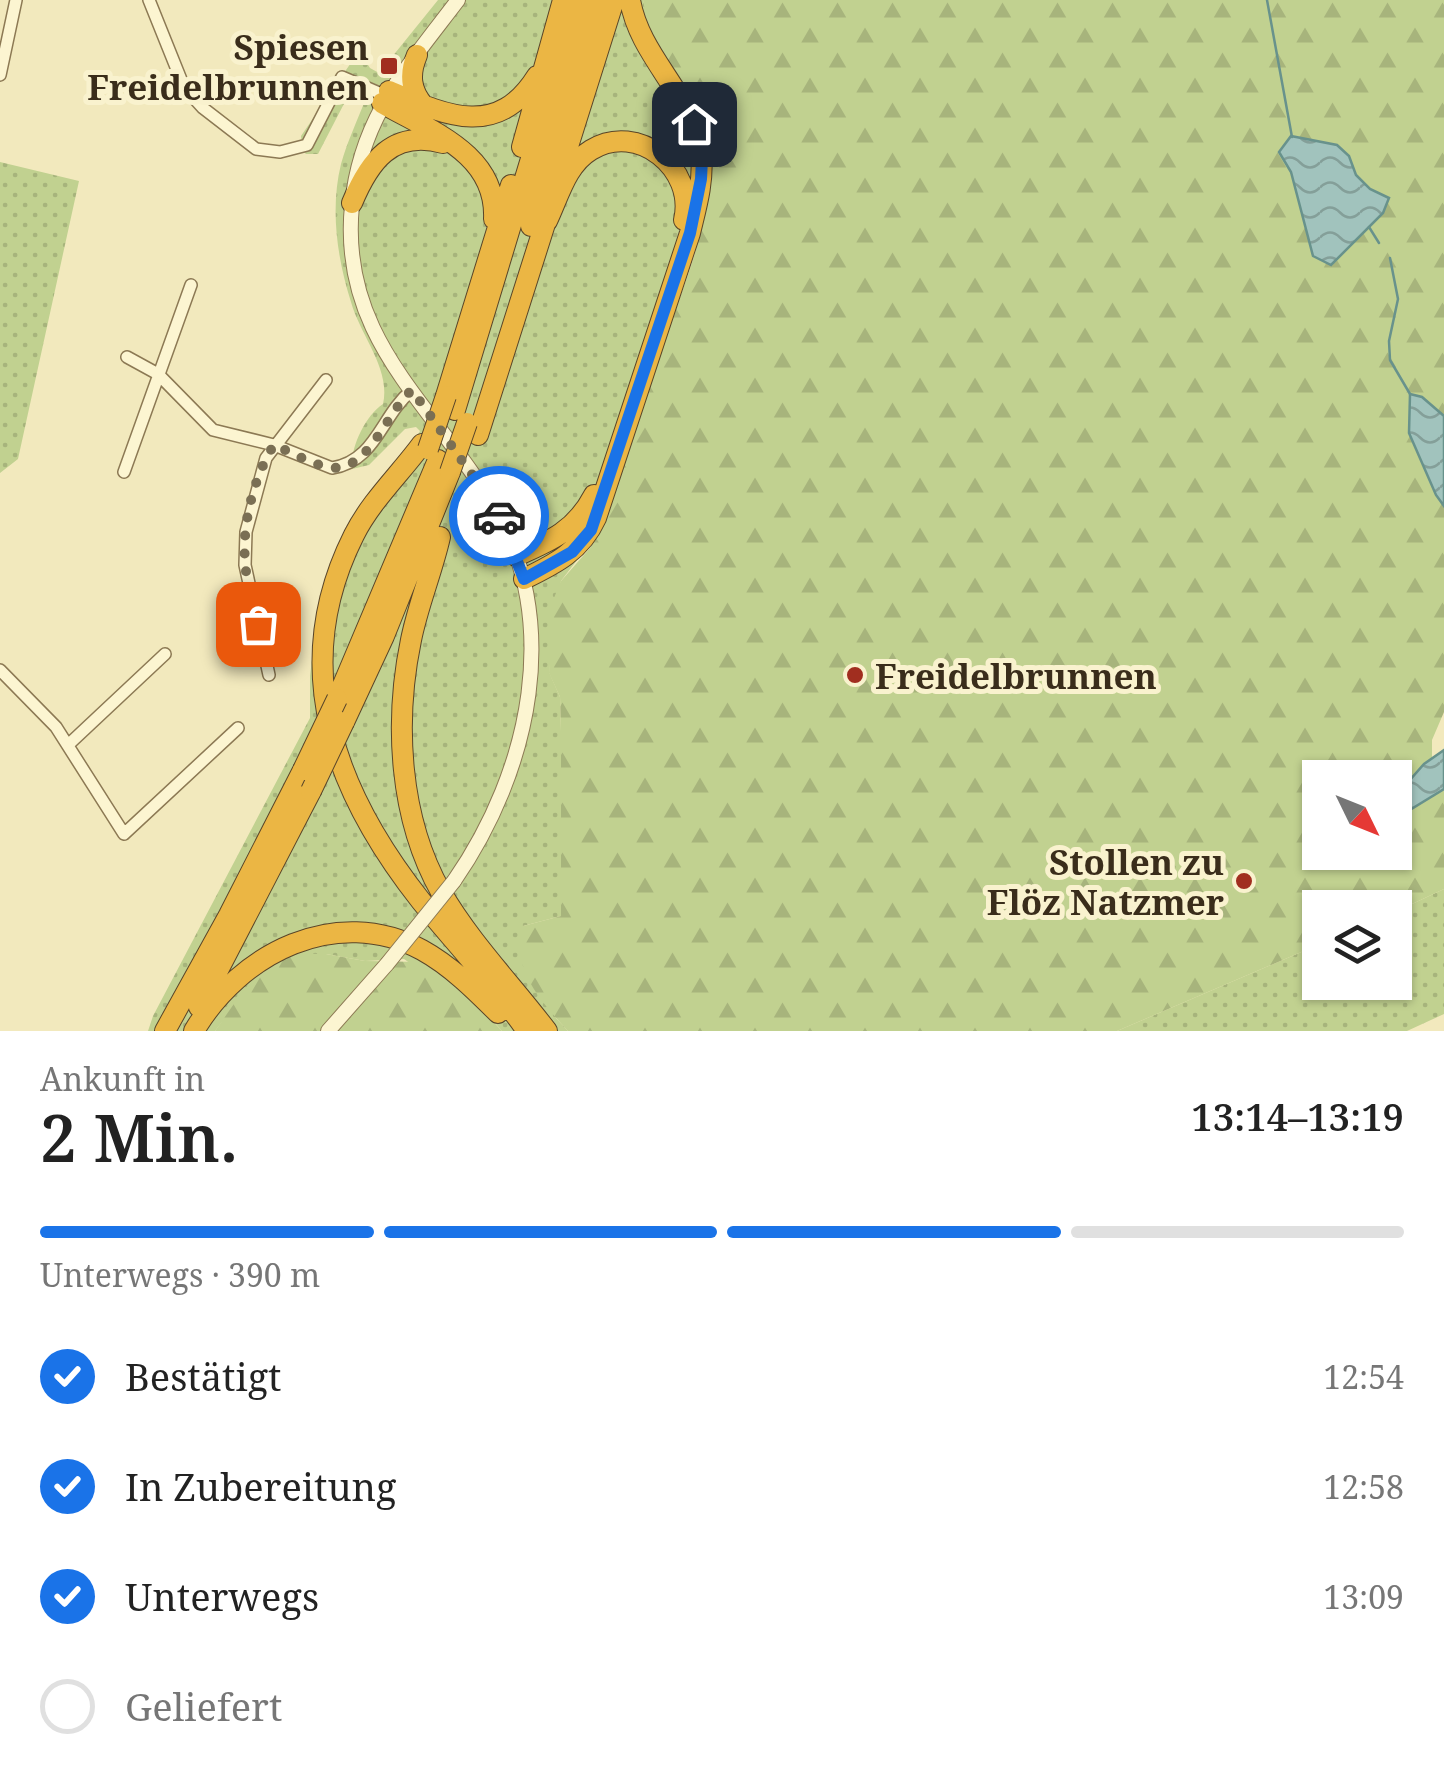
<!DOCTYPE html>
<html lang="de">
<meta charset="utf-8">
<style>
:root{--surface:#fff;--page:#f2f2f2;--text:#222;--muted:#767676;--line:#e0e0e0;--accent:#1a73e8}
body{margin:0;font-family:"Noto Serif",serif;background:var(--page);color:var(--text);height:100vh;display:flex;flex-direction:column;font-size:38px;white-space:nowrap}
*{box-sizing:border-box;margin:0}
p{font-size:32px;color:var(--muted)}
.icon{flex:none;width:55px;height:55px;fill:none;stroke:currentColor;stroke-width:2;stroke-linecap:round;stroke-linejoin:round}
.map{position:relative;height:1031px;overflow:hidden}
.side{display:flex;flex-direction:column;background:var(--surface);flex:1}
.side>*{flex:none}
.needle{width:65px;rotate:133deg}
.tools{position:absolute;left:1302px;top:760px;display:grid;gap:20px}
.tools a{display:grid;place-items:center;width:110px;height:110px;border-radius:0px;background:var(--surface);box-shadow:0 2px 8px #0004;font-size:50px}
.pin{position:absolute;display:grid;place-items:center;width:85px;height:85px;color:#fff;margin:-42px;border-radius:20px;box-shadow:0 5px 15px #0006}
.courier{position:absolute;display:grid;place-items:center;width:100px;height:100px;margin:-50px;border:8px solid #1a73e8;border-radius:50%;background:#fff;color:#222;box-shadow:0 2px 12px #0007}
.headline em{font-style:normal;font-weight:600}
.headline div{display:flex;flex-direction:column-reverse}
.headline{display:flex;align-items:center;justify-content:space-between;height:170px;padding:0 40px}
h1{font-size:65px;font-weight:600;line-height:75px}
.bar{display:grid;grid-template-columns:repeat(4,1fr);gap:15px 10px;align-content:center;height:120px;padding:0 40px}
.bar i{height:12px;border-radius:8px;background:var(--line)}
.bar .active{background:var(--accent)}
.bar p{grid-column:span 4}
ol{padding:0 40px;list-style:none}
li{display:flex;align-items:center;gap:30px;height:110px}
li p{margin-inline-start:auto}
li .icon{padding:10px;border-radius:50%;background:var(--accent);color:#fff;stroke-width:4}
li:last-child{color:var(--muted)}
li i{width:55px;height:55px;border:5px solid var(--line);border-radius:50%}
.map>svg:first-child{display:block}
.grass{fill:url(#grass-dots)}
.forest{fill:url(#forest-firs);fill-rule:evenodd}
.water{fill:url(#water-waves);stroke:#68928c;stroke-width:2.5}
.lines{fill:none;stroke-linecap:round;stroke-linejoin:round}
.stream{stroke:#68928c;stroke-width:2.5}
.minor-casing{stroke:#8c7954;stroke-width:14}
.tertiary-casing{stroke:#8c7954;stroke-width:16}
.motorway-casing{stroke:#594529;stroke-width:22}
.minor{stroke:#fcf5d1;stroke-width:11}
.tertiary{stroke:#fcf5d1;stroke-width:14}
.motorway{stroke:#ebb644;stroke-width:20}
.tertiary-bridge-casing{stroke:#8c7954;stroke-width:16;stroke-linecap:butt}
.motorway-bridge-casing{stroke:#594529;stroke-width:22;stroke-linecap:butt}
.tertiary-bridge{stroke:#fcf5d1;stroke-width:14}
.motorway-bridge{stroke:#ebb644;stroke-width:20}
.done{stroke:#7a6f54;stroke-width:10;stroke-dasharray:0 18}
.route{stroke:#1a73e8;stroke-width:12}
.poi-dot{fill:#a12e1f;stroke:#f9f2ce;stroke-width:4}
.labels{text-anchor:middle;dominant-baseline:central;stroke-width:10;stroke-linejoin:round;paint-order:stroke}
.poi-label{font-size:35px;font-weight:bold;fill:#3a2d1b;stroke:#f9f2ce;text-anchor:end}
</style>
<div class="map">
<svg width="1444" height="1031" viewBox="0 0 1444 1031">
<defs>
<pattern id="grass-dots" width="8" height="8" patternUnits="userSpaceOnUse" patternTransform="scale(2.5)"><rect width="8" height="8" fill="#c1d190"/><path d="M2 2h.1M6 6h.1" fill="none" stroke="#a7b47c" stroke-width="1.8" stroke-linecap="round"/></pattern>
<pattern id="forest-firs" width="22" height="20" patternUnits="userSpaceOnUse" patternTransform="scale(2.5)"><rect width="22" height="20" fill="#c1d190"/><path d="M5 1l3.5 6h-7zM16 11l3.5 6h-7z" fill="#a7b47c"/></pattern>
<pattern id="water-waves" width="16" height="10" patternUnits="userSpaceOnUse" patternTransform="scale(2.5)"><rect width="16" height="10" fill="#a1c3bd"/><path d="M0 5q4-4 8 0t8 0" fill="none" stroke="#849f99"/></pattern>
</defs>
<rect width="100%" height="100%" fill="#f2e9bd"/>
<path class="grass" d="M438 0H643L655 41 673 71 694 97 708 129 712 160 709 192 692 260 600 530 561 581 549 672 560 697 561 731V916L523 926 556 1018 568 1031H502L495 1023 404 959 365 961 326 954 257 977 215 1031H148L153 1016 310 718V676L317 620 420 431 416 427 405 429 369 465 352 469C350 448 365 416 383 404 391 369 360 335 351 302 337 258 330 209 341 164 347 142 358 119 366 98L361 94 348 96 318 154H306L302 150 301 136 359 51 370 68 379 73Z
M0 162 79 181 18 459 0 473Z
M1444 889V1014L1407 1031H1117L1320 944V982H1395V912Z"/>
<path class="forest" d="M643 0H1444V416L1422 397 1436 495 1444 506V712L1432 740V758L1395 797V778H1320V852H1395V819L1444 789V889L1395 912V908H1320V944L1117 1031H568C542 1003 509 966 523 926L561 916V731L560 697 549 673 551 605 561 581 590 548 600 530C622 467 643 405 664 342 686 278 720 204 708 135 704 108 687 91 672 70 657 48 647 25 643 0ZM1291 136 1337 145 1349 156 1356 175 1370 189 1388 198 1383 213 1368 227 1303 212 1291 172 1279 151Z
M326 954 365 961 425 962 460 986 502 1031H215C235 1004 258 961 294 955 304 953 316 954 326 954Z"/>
<path class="water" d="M1291 136 1337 145 1349 156 1356 175 1370 189 1389 198 1383 213 1331 265 1313 256 1291 172 1279 152Z
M1410 394 1422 397 1444 416V506L1436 495 1409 433Z
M1444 750V789L1395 819V797L1424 764Z"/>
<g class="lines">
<path class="stream" d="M1267 0 1292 137
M1369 227 1379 243
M1390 258 1398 299 1389 341 1390 360 1410 394"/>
<defs>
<path id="minor" d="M149 0 184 87 203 108 256 149 280 152 307 145 342 77 386 96
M0 75 16 0
M127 357 158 374 213 430 274 445 332 468C376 461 381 416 411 391
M124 472 191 285
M0 670 56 727 124 834 238 728
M269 675 245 565 246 532 266 458 326 380
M68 745 165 654"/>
<path id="tertiary" d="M454 881C530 771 565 619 489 498 427 399 339 335 352 205 360 118 408 66 458 0
M328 1031 387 964"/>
<path id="motorway" d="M417 55C409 74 410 90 424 106
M389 91C445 115 497 140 537 76
M382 103C430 131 497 153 494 219
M522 147 563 0
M559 175 614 0
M352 203C369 162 392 129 443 143
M547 221C559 196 566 165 591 150 638 121 696 169 684 220
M531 226 597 0
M446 396 511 185
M455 410 579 0
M478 435 550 208
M422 444C400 474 371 501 354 535 287 668 335 792 421 901 456 944 495 985 527 1031
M440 537C432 572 418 605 411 640 394 722 399 818 441 892 470 942 512 985 547 1031
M516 556C551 541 576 530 594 495
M524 579C555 564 581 551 596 518L690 233C696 208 704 181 701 155 695 96 640 59 630 0
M337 699 438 460
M344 722 384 636 450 472
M199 1007 311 791
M165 1031 229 915 303 770
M194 1031C240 953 336 904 422 950 451 966 475 990 498 1013"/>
</defs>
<use href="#minor" class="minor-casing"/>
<use href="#tertiary" class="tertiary-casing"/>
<use href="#motorway" class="motorway-casing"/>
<use href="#minor" class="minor"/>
<use href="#tertiary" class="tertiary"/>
<use href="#motorway" class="motorway"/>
<defs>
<path id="tertiary-bridge" d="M387 964 454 881"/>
<path id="motorway-bridge" d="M428 449 446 396
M450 472 467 423
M303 770 337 699
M311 791 344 722"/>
</defs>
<use href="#tertiary-bridge" class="tertiary-bridge-casing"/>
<use href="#motorway-bridge" class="motorway-bridge-casing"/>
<use href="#tertiary-bridge" class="tertiary-bridge"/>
<use href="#motorway-bridge" class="motorway-bridge"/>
</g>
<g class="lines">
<path class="done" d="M258 624C254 603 246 582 245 561 242 524 254 476 274 445 291 452 309 463 327 467 368 476 386 412 412 390L490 500 499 516"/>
<path class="route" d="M499 516 524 579 572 552 591 530 690 233 701 179 702 159 694 124"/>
</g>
<g class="poi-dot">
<rect x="379" y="56" width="20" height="20" rx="5"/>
<circle cx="855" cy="675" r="10"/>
<circle cx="1244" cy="881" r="10"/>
</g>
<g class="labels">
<g class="poi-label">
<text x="369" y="46">Spiesen<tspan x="369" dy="40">Freidelbrunnen</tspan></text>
<text x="875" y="675" text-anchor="start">Freidelbrunnen</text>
<text x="1224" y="861">Stollen zu<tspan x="1224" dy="40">Flöz Natzmer</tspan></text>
</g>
</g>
</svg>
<div class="tools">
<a><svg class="needle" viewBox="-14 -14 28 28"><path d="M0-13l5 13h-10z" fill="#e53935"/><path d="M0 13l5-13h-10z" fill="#767676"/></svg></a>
<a><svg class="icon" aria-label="layers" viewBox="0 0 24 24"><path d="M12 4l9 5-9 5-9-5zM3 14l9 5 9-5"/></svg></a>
</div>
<div class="pin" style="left:258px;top:624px;background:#ea580c"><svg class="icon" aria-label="bag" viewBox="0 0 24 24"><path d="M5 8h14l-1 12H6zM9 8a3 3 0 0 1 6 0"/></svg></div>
<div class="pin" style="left:694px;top:124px;background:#1f2937"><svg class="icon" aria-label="home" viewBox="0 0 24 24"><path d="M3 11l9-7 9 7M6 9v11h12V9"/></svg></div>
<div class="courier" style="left:499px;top:516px"><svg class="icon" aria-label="car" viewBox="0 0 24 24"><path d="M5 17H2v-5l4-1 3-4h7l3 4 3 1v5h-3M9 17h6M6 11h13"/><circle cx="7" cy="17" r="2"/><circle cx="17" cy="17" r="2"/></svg></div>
</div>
<section class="side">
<div class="headline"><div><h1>2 Min.</h1><p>Ankunft in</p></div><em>13:14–13:19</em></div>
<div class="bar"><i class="active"></i><i class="active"></i><i class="active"></i><i></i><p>Unterwegs · 390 m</p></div>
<ol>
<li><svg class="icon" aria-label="check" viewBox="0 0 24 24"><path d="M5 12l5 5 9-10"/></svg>Bestätigt<p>12:54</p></li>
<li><svg class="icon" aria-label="check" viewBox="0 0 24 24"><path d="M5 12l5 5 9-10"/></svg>In Zubereitung<p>12:58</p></li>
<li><svg class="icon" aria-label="check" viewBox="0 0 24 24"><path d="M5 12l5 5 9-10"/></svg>Unterwegs<p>13:09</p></li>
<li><i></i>Geliefert</li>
</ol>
</section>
